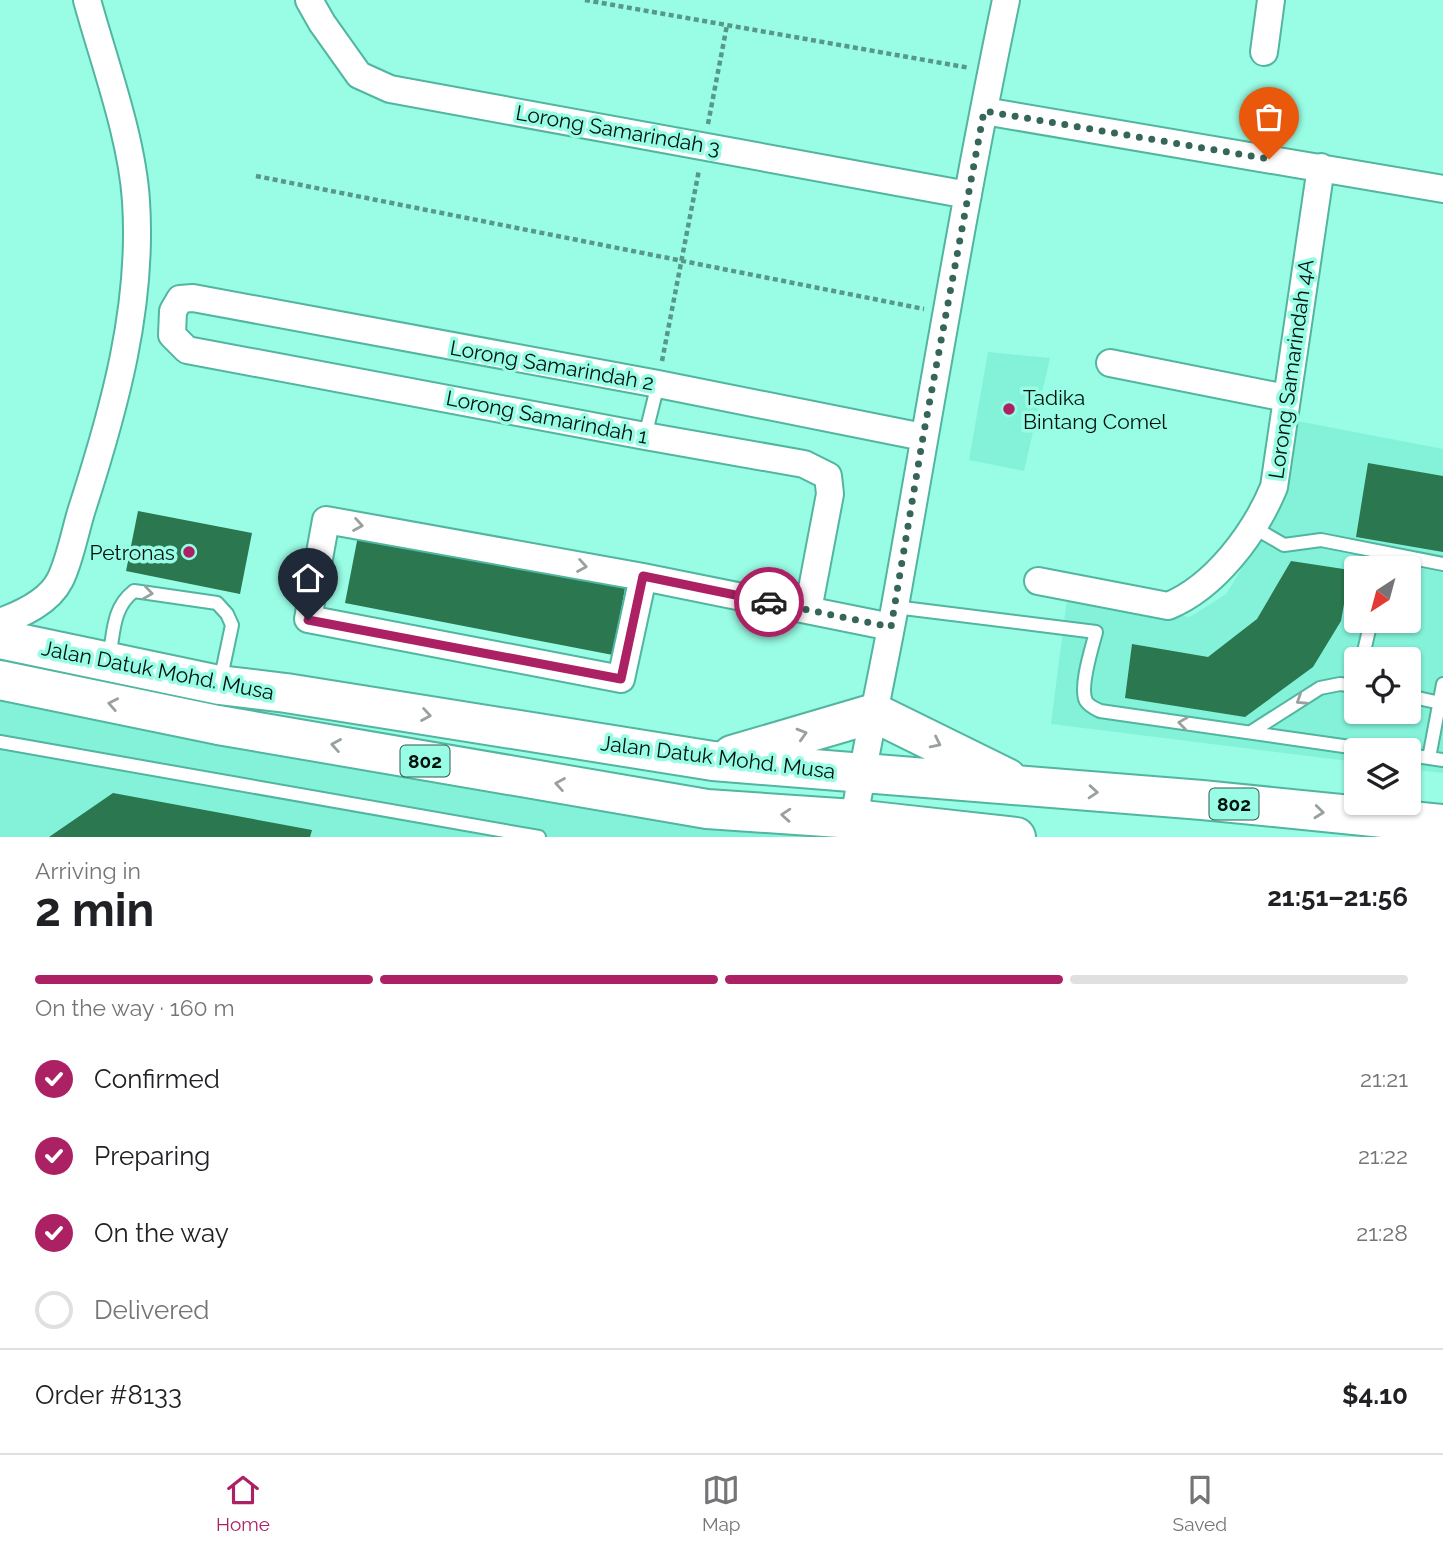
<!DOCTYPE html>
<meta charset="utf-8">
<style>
:root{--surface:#fff;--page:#f2f2f2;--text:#202124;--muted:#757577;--line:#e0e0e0;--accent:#ac2163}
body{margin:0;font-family:Raleway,sans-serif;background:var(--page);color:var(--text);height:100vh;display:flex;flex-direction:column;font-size:26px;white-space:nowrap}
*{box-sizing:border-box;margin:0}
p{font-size:23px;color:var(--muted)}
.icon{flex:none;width:38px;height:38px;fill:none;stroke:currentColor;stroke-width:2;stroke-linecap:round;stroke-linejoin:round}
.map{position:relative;height:837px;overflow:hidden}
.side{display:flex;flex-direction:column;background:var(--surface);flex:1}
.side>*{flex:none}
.needle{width:46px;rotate:216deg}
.buttons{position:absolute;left:1344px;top:556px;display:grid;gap:14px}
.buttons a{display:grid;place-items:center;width:77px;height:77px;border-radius:7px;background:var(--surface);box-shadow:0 2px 5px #0004;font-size:35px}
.pin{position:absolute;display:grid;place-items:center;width:60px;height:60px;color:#fff;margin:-72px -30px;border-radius:50% 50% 50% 0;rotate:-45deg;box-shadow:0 0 7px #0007}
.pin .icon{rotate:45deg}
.courier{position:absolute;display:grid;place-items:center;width:70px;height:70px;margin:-35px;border:5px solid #ac2163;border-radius:50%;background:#fff;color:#222;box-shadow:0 2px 9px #0007}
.head em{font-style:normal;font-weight:700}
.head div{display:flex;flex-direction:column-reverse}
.head{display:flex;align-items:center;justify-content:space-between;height:119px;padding:0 35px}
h1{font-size:46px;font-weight:700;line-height:52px}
.bar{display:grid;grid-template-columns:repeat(4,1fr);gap:10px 7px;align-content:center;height:84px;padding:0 35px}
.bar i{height:9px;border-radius:5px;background:var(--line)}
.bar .current{background:var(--accent)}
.bar p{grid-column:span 4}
.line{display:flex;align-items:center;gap:18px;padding:0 35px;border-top:2px solid var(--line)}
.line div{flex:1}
ol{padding:0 35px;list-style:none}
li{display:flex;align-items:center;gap:21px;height:77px}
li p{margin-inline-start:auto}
li .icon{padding:7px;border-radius:50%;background:var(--accent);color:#fff;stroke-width:4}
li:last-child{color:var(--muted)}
li i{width:38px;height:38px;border:4px solid var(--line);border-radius:50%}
.dock{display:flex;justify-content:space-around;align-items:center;height:98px;border-top:2px solid var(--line);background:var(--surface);font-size:19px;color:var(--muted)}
.dock a{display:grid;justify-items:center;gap:4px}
.dock .current{color:var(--accent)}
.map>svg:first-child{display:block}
.built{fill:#83f2d9;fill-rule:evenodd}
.building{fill:#2a7750}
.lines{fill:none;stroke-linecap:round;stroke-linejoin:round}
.service-casing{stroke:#51b5a0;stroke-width:16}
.minor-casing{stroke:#51b5a0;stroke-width:30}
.trunk-casing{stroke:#51b5a0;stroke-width:42}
.path{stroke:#58988a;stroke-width:4.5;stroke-dasharray:5 3.5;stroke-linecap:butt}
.service{stroke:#fff;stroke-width:12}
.minor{stroke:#fff;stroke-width:26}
.trunk{stroke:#fff;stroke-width:38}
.oneway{stroke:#99a19f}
.done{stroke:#36655a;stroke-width:7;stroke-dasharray:0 12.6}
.route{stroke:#ac2163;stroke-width:9}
.poi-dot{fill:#ac2163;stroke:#99fce5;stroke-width:2.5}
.labels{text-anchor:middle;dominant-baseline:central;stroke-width:7;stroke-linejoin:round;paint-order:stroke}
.shield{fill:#99fce5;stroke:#2f594f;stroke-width:2}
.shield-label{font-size:19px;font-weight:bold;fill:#01130f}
.street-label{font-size:21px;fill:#01130f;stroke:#99fce5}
.poi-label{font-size:21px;fill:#01130f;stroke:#99fce5;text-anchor:start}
</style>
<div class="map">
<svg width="1443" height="837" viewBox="0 0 1443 837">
<rect width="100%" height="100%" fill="#99fce5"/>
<path class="built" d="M988 352 1050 358 1024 471 969 460Z
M1297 421 1443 449V773L1409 769V751H1356V762L1051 724 1067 599 1190 617 1226 594 1259 540ZM1356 569H1409V621H1356ZM1356 660H1409V712H1356Z
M0 690 888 837H0Z"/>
<path class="building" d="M1368 463 1443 476V552L1356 537Z
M138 511 252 533 240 594 126 571Z
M358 536 625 588 613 655 345 603Z
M1291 561 1350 570 1341 621 1313 667 1245 717 1125 698 1132 644 1208 657 1257 619Z
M113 793 312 830 310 837H49Z"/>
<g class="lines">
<defs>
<path id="service" d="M645 436 658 384
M1253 527 1284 545 1321 540 1443 564
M1382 569 1386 553
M895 607 1096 632C1092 648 1079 687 1086 701 1089 706 1094 708 1100 711L1378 751
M109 658C114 633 112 608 134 591L217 603 227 614 232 625 220 682
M1362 660 1371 621
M1409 696 1440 703
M1251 732 1320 688 1340 684 1356 686
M0 742 539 837
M1409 755 1443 760
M1429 758 1443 684"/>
<path id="minor" d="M309 0 322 23 359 75 390 89 968 195
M1264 52 1271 0
M984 111 1443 189
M1110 363 1286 398
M643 577 621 679 308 619 326 520 643 577 891 627
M1038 581 1168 606C1215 587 1255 533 1274 487L1321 167
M808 610 830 494 828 476 804 464 645 436 187 350 172 335 173 311 180 299 193 298 658 384 923 437
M0 622C22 614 49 602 60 580 70 560 75 531 82 509 114 410 143 307 136 201 132 137 104 62 87 0
M854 819C866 748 882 677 895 606 931 404 964 201 1006 0"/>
<path id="trunk" d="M0 639 219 685 286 693 713 761 1202 800 1443 824
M0 680 218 725 707 809 854 819 1016 837
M732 755 875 713 1007 778"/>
</defs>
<use href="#service" class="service-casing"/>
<use href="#minor" class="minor-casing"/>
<use href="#trunk" class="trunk-casing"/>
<path class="path" d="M585 0 970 68
M708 124 727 25
M256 176 924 309
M662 361 699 170"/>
<use href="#service" class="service"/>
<use href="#minor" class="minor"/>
<use href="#trunk" class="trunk"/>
</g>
<defs><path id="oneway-chevron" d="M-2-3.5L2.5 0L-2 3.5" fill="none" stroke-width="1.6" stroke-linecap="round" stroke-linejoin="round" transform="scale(1.75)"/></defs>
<g class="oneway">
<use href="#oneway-chevron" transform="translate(358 525) rotate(10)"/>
<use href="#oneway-chevron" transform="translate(582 566) rotate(10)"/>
<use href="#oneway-chevron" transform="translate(148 593) rotate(8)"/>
<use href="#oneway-chevron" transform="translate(1301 700) rotate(147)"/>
<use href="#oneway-chevron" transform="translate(113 704) rotate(-169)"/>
<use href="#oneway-chevron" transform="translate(426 715) rotate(9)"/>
<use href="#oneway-chevron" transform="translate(1183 723) rotate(-172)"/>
<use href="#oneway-chevron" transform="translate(802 734) rotate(-16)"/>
<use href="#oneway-chevron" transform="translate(936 743) rotate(26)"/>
<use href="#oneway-chevron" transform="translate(336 745) rotate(-170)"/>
<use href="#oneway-chevron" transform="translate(560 784) rotate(-170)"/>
<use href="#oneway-chevron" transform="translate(1093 792) rotate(4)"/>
<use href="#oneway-chevron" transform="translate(1319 812) rotate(6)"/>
<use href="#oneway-chevron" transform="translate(786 815) rotate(-176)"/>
</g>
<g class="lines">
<path class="done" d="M769 602 891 627 923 437 984 111 1269 159"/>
<path class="route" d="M308 620 621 679 643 576 769 602"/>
</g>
<g class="poi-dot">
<circle cx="1009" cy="409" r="7"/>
<circle cx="189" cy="552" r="7"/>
</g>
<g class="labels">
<g class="shield">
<rect x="400.5" y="745.5" width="49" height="31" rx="5"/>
<rect x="1209.5" y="788.5" width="49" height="31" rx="5"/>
</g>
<g class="shield-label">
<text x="425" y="761">802</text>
<text x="1234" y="804">802</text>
</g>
<g class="street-label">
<text transform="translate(618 130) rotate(10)">Lorong Samarindah 3</text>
<text transform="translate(552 365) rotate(10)">Lorong Samarindah 2</text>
<text transform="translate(1291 369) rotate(-82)">Lorong Samarindah 4A</text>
<text transform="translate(547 417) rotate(11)">Lorong Samarindah 1</text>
<text transform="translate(158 670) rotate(11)">Jalan Datuk Mohd. Musa</text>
<text transform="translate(718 757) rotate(7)">Jalan Datuk Mohd. Musa</text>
</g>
<g class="poi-label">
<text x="1023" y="397">Tadika<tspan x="1023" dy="24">Bintang Comel</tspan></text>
<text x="175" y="552" text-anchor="end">Petronas</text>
</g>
</g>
</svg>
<div class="buttons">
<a><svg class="needle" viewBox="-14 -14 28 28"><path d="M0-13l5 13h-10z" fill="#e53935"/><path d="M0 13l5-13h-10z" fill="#757577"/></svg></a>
<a><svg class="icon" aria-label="locate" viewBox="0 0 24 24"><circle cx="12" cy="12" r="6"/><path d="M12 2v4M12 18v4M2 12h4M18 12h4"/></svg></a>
<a><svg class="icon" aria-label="layers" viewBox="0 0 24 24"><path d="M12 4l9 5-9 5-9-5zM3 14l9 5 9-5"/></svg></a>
</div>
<div class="pin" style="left:1269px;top:159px;background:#ea580c"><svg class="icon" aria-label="bag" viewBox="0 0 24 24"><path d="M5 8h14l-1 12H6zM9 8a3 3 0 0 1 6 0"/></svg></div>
<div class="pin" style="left:308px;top:620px;background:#1f2937"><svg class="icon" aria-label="home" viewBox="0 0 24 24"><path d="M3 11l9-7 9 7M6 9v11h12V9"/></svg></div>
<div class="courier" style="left:769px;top:602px"><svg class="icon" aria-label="car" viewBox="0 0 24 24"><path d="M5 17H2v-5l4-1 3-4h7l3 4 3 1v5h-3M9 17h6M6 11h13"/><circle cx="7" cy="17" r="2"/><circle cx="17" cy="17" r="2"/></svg></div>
</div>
<section class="side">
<div class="head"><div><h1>2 min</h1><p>Arriving in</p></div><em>21:51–21:56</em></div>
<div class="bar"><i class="current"></i><i class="current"></i><i class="current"></i><i></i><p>On the way · 160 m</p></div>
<ol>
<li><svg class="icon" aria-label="check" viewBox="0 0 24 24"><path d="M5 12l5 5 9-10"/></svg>Confirmed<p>21:21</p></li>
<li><svg class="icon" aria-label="check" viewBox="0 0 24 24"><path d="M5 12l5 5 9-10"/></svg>Preparing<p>21:22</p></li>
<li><svg class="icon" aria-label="check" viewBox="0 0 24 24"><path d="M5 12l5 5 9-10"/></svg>On the way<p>21:28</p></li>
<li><i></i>Delivered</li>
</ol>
<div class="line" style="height:91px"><div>Order #8133</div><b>$4.10</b></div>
</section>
<nav class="dock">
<a class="current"><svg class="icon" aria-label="home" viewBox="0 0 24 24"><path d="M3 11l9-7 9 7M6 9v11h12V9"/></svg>Home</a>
<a><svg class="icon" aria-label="map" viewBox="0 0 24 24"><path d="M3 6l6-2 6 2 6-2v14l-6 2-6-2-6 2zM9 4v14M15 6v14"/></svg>Map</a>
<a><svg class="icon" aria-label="saved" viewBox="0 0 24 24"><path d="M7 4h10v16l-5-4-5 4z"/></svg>Saved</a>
</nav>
